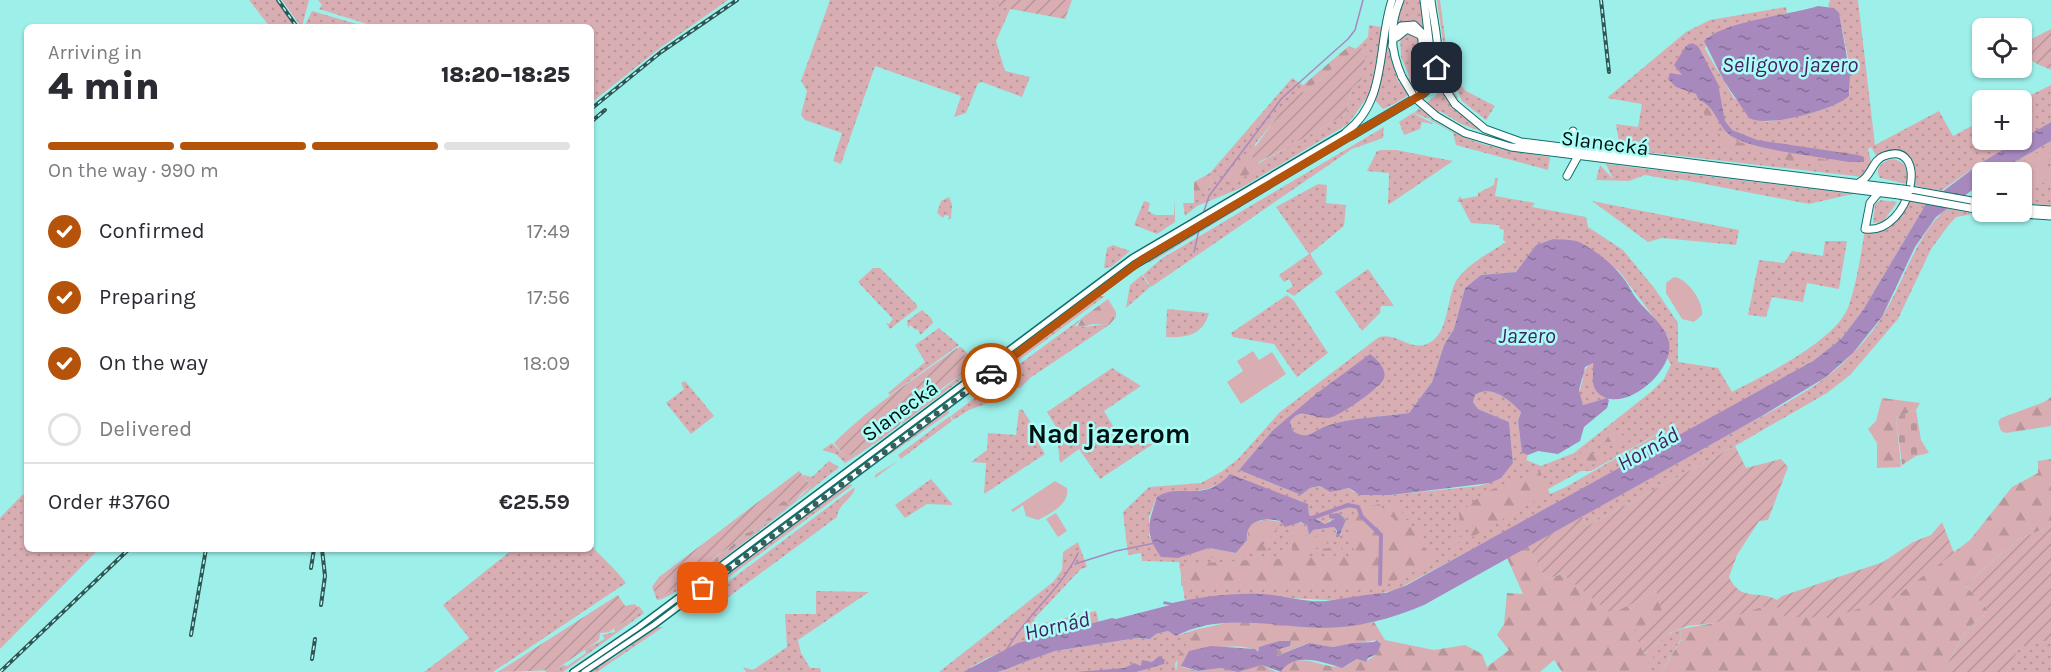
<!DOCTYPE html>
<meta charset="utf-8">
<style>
:root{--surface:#fff;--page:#f7f7f7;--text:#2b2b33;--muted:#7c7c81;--line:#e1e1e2;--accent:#b45309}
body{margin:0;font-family:Karla,sans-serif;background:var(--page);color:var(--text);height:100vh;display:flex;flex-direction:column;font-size:22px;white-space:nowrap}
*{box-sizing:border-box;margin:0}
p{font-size:20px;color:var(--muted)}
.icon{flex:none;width:33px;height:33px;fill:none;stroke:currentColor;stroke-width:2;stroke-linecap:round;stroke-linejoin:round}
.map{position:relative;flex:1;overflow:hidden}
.drawer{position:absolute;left:24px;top:24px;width:570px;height:528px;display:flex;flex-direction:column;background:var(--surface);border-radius:9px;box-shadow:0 2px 4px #0004}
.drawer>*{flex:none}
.fabs{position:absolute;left:1972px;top:18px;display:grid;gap:12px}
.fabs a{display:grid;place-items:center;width:60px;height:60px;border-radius:9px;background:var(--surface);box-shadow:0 2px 4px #0004;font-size:30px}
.pin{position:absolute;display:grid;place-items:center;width:51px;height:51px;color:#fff;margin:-26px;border-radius:12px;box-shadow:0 3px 9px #0006}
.courier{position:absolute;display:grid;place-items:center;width:60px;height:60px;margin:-30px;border:4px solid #b45309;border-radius:50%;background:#fff;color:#222;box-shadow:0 2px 8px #0007}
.summary em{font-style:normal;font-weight:800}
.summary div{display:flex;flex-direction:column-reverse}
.summary{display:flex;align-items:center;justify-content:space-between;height:102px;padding:0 24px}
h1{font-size:39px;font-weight:800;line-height:45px}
.bar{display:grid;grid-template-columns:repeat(4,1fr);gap:9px 6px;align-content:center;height:72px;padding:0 24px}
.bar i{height:8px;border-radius:4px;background:var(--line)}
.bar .on{background:var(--accent)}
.bar p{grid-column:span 4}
.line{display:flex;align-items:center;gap:15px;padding:0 24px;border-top:2px solid var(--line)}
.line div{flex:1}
ol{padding:0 24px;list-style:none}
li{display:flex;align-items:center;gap:18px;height:66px}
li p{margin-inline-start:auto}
li .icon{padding:6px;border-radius:50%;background:var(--accent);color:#fff;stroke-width:4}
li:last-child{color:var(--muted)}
li i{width:33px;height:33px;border:3px solid var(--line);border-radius:50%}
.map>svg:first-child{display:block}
.grass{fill:url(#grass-dots);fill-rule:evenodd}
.forest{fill:url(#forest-firs)}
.cemetery{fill:url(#cemetery-stones)}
.garden{fill:url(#garden-furrows)}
.pitch{fill:#d9aeb3}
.water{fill:url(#water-ripples)}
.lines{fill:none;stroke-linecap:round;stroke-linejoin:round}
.stream{stroke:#a889be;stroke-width:1.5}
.canal{stroke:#a889be;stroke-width:4}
.secondary-casing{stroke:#106e6b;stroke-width:8}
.highway-casing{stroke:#106e6b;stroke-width:9}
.secondary{stroke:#fff;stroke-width:5}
.highway{stroke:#fff;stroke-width:7}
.rail-casing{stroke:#305553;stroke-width:4}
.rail{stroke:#aafdf7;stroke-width:1.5;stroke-dasharray:4.5;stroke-linecap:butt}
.highway-bridge-casing{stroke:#106e6b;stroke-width:9;stroke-linecap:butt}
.highway-bridge{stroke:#fff;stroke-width:7}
.done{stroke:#375f5c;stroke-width:6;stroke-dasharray:0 10.8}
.route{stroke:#b45309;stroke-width:8}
.labels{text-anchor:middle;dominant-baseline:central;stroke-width:5;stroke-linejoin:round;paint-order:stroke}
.street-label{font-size:21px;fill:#001110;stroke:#aafdf7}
.water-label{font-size:22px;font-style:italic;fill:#471e5e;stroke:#aafdf7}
.district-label{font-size:27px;font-weight:bold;fill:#001110;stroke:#aafdf7}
</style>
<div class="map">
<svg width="2051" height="672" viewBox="0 0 2051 672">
<defs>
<pattern id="grass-dots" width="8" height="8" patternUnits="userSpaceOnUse" patternTransform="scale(1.5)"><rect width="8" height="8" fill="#d9aeb3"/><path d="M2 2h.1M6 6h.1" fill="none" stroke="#b89599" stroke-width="1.8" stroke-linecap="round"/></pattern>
<pattern id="forest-firs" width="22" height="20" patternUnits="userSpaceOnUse" patternTransform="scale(1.5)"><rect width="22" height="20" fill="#d9aeb3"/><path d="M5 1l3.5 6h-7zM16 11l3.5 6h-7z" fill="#b89599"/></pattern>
<pattern id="cemetery-stones" width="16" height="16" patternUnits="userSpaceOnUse" patternTransform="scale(1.5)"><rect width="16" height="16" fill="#d9aeb3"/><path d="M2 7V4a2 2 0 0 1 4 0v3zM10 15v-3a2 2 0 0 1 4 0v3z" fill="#b89599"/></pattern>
<pattern id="garden-furrows" width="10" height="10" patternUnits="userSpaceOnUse" patternTransform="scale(1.5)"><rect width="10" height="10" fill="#d9aeb3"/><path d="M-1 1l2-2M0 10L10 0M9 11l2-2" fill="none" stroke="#b89599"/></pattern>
<pattern id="water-ripples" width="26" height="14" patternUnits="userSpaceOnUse" patternTransform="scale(1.5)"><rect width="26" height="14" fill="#a889be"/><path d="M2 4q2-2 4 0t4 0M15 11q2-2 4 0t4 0" fill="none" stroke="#866f99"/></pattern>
</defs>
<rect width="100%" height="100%" fill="#9defea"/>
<path class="grass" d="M249 0H276L295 27H270Z
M282 0H309L302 27H301Z
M318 0H728L660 48 591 103V27H377L319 9 322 5Z
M830 0H1004L1012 5 996 41 1005 71 1030 77 1022 97 982 82 978 83 966 113 954 117 961 96 875 66 841 164 833 161 842 133 805 120 801 115 807 91 801 81Z
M1403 0H1422L1427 49 1434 48 1433 79 1422 91 1425 40 1395 27Z
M1437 0H1440L1452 90 1458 97 1450 103 1476 126 1497 137 1461 124 1440 111 1433 120C1470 146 1509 151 1550 157L1548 170 1456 145 1453 133 1430 120 1437 109 1429 119 1414 113C1420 106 1434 100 1441 89 1451 72 1439 21 1437 0Z
M1830 0H1858L1875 145 1939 111 1953 136 1983 120V140H2021L1982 162 1941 191 1911 185 1912 169 1899 155 1878 159 1871 147 1868 149 1871 161 1863 177 1620 149 1616 124 1638 127 1642 104 1607 98 1686 32 1710 20 1786 7 1787 13 1708 37 1705 49 1734 98 1766 122C1794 116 1829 114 1850 93L1848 58 1839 14 1828 6Z
M1386 7 1376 72 1371 92 1348 124 1241 188 1197 206 1185 216 1183 203H1194V193H1205L1212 183 1210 173 1292 78 1303 85 1227 179 1257 170 1259 163 1288 147 1286 143 1293 139 1295 143 1346 114 1352 88 1359 82 1365 55 1359 46 1368 37 1369 25 1381 27Z
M312 11 367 27H304Z
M1391 16 1390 56 1399 83 1410 78 1401 57 1400 36 1409 31 1418 37C1425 78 1423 92 1383 109L1374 99Z
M1450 72 1466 91 1495 106 1486 120 1462 101Z
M2051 85V122L2022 139 2021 100Z
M1413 113 1434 124 1422 122 1420 129 1404 135 1399 122Z
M1384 127 1383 138 1352 149 1151 287 1143 275 1161 259Z
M1361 134 1151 262 1146 263 1154 256Z
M2051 141V205L2022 204V172H1997Z
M1382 150H1396L1453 161 1388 205 1389 173 1367 171 1377 151Z
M1892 159C1907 161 1908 171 1907 184L1880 178C1874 169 1882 161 1892 159Z
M1606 164 1845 193H1857L1809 204 1679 179 1678 181 1645 175 1629 181 1596 180 1600 165 1613 179Z
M1495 178H1498L1495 196 1535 203 1532 207 1586 217 1588 227 1623 250 1655 289 1678 323V362L1718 368 1732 392C1763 376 1838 340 1849 305 1857 281 1861 254 1865 229L1883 228 1904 200 1926 204 1863 310 1841 339 1813 361 1588 487 1396 590 1355 599 1328 600 1224 595 1185 601 1179 562 1142 561 1141 553 1128 555 1123 512 1149 487 1201 483 1221 472 1238 459 1280 412 1379 337C1397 332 1410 351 1427 344 1451 334 1445 296 1458 278 1471 262 1489 253 1506 242L1503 240 1504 230 1500 229 1499 225 1471 223 1460 202H1457L1460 196 1462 199 1478 196V193L1494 185ZM1553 239 1579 243 1619 271 1667 335 1669 348 1666 357 1671 364 1664 379 1652 391 1574 453 1541 466 1526 460 1528 455 1522 453 1518 421 1521 412C1509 400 1492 384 1475 395L1473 402 1478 409 1509 422 1513 463 1490 483 1478 486 1391 495 1353 492 1349 488 1330 492 1320 486 1310 488 1301 495 1239 470 1272 431 1361 361 1378 387 1347 408 1295 415 1290 422 1293 431C1308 441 1312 431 1326 426 1352 417 1382 417 1409 413L1432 382 1444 345 1454 329 1465 288 1481 275 1516 272 1536 245ZM1687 417 1566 487 1550 494 1548 489 1581 471H1591ZM1225 481 1301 501 1308 505 1309 515 1326 524 1330 520 1333 522 1339 513 1346 520 1339 538 1334 527 1313 530 1309 535 1307 525C1298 520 1291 524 1282 522 1266 519 1245 517 1247 540L1236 553 1209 548 1184 555 1159 554 1155 543 1149 537V517L1157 497C1181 490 1202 495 1225 481Z
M1318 184 1327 185 1326 203 1346 205 1344 226 1310 254 1323 274 1294 296 1286 291 1293 286 1289 279 1284 282 1279 275 1309 254 1276 207Z
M949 197 952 204 951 218 948 220 949 216 945 215 943 218 937 213 941 201Z
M1175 199V222L1157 234 1134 225 1144 201 1150 203 1148 211 1155 215H1174Z
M1881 200 1897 202 1883 222 1873 223 1875 204Z
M1592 201 1739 230 1736 245 1662 238 1648 242Z
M1947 208 1974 214 1956 217 1948 226 1931 249 1898 319 1850 375 1827 393 1735 446 1587 526 1582 516C1634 487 1685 459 1737 430 1777 408 1823 386 1854 352 1868 338 1880 322 1889 305 1908 270 1917 235 1947 208Z
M1825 241H1847L1839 289 1807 283 1803 302 1772 297 1766 317 1748 315 1759 260 1784 263 1792 251 1823 256Z
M1113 245 1130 251 1111 267 1104 268 1107 248Z
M873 268H880L917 305V308L890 329 886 323 889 324 893 319 858 282Z
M1368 269 1394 306H1381L1380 313 1362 331 1335 292Z
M1142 275 1150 287 1126 308 1130 285Z
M1287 295 1294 301 1328 353 1297 377 1274 344 1233 337 1231 333Z
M1099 296H1105L1003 372 1011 362Z
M1167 309 1209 313C1203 335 1187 338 1166 337Z
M922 310 931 318 933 323 920 335 918 329 916 330 910 325 908 328 907 321Z
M1082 318 1075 326C1086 329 1097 324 1109 325L1030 378 1020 388C1013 388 1007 383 1005 375Z
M939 328 959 345 890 395 888 393 925 362 915 345Z
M961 347 976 362 974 370 902 424 910 410 915 412 973 365 957 348Z
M1592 362C1599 381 1585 380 1608 398L1583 405 1579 393 1583 379 1581 374Z
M1112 368 1141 386 1104 411 1124 444H1153L1100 479 1079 449 1060 463 1056 427 1047 412Z
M685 381 714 416 691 434 666 403 684 389 681 383Z
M994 383 1005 392 1004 397 969 410 953 420 951 416Z
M953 406 948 409 949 413 889 455 897 444Z
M1022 409 1041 438 1037 441 1045 454 984 494 986 463 971 462 987 450 988 433 1016 435 1019 410Z
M950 416 952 421 875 478V475L901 459 898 455Z
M832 443 844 455 847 452 856 456 845 463 836 454 822 450Z
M829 461 839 467 837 469C812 488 675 602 657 600L652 587 656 594H665L686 578 701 572 795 502 811 486 798 469 803 475 812 477Z
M931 479 953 505 927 504 905 518 895 505Z
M847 484 853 485 718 585 698 596Z
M855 487C854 499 838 503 837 517L719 604 713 597 722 590 720 588Z
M23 494 27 501V549H99L0 649V518Z
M1078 542 1087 567 1081 569 1034 619 1035 625 1096 611 1099 623 1069 629 987 658 963 672H939L1053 582 1062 570 1063 552Z
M591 545C603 559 615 568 626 583L493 672H424L469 638 443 605 513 549H591Z
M816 591 869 592 798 640 801 653 810 668H820L821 672H746L743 667 753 670 787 647 785 614H816Z
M639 606 644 613 563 672H545L549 668 555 670 563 665 567 666 586 653 585 649 605 639 602 635 615 632 614 629 640 611 637 607Z
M657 627H663L597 672H588L615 657Z
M1198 629 1175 664 1176 672H998L1055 651 1137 638 1150 639 1156 634 1168 631 1176 636Z
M1680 629 1681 639 1661 672H1641L1672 632Z
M2046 641 2051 645V672H2007L2020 645Z"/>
<path class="forest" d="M1349 46 1356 49 1306 91 1296 95 1295 92Z
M1709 107 1722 130 1738 142 1846 164 1864 163V166L1832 167 1790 161 1759 152 1741 151 1718 144 1720 134 1707 127 1708 118 1705 117 1703 108Z
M1253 144 1256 146 1250 154 1259 163 1257 170 1229 185 1227 179Z
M2051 145 2049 161 2022 175V172H2003Z
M1210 173 1212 183 1205 193H1194V182Z
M1108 299 1116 312V317L1109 325 1093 324 1076 329 1082 318Z
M942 388 933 399 915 412 910 410C901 429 876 442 856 456L852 455 905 416 904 411 910 407 915 408Z
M2051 397V426L2006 433 2001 431 1998 422 2001 418 2044 402Z
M1882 398 1920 403 1916 410 1896 417 1901 467 1877 468V443L1868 429 1876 421Z
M1611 428 1619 436 1626 435 1630 430 1631 439 1627 442H1603V431Z
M1589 445 1597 446 1590 452 1604 459V462L1595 463 1589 467 1580 453Z
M2051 459V526L2019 539 1965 585 1988 610 1966 631 1946 666V672H1661L1681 640 1680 629 1715 623 1775 602 1895 597 1970 540 2012 487 2038 473V461Z
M1540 471 1548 493 1469 539 1446 548 1445 544 1472 532 1474 527 1472 525 1460 528 1459 512 1461 508 1467 507 1485 492Z
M802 493 795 502 700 573 696 572 744 536V533L750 532 777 511V506L783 501 790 502Z
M1384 501 1398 503 1403 516 1413 514V518L1405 519 1408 527 1419 526 1422 531 1420 542 1427 553 1435 552 1436 560C1415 572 1368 598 1344 586H1181V564L1279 559 1295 549 1288 544 1287 539 1293 536 1304 539 1290 529 1298 525 1309 538 1331 534 1333 543 1310 546 1305 550 1330 548 1333 552 1309 553V558H1334L1340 547 1348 559 1354 550 1348 538C1352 528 1350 518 1356 509L1380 504 1381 517 1398 525 1395 519 1388 515Z
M1264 520 1279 522 1277 530 1268 534 1274 542H1267L1262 537 1257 540 1269 548 1267 551 1254 556 1250 551 1244 550 1242 554 1249 555 1244 558H1191V554L1209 549 1238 554 1243 544 1248 542V529Z
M1528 546 1546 579 1562 574 1612 613 1656 591 1664 615 1644 655 1669 633 1672 634 1641 672H1562L1554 660 1540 672H1281C1296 648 1320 668 1341 667 1347 667 1352 662 1357 659L1365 662 1377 654 1380 642 1377 640 1333 647 1308 643 1277 656V650L1290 646 1291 641H1279L1259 648 1258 652C1248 642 1205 648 1189 652L1182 667 1197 671 1221 668 1239 671 1262 665 1276 672H1176L1178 656 1198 629C1210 627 1222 623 1234 622 1281 617 1327 630 1374 622L1385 640 1434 650 1465 645 1482 654 1487 667 1509 650 1497 635 1504 624 1507 593 1523 594 1507 558Z"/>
<path class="cemetery" d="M1916 410 1921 440 1929 453 1916 456 1902 465 1896 417Z"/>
<path class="garden" d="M998 0H1072L1065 19 999 7Z
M2051 29V70C2038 64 2022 60 2022 44Z
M1359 46 1366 55 1361 80 1352 88 1346 114 1295 143 1293 140 1287 143 1288 147 1257 163 1250 154 1292 96 1306 91Z
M957 348 974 365 915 408 909 407 904 411 906 416 852 455 847 453 844 455 834 443C873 404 915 379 957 348Z
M1735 446 1746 468 1781 459 1788 467 1768 520 1759 521 1737 555 1729 577C1741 603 1759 589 1777 600L1782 596 1883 562 1913 542 1931 535 1942 522 1954 553 1895 597 1830 618 1785 617 1774 603 1715 623 1687 626 1669 633 1644 655 1634 631 1663 615 1656 591 1612 614 1562 574 1546 579 1528 546 1582 516 1587 526Z
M799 471 811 486 790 502 783 501 777 506V511L750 532 744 533V536L664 595 656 594 652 587 659 577Z
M2051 526V645L2045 641 2020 646 2007 672H1946V666L1966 631 1988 610 1965 585 2019 539Z
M618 595 625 606 635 604 640 611 609 632 600 633 599 640 555 670 498 672Z"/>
<path class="pitch" d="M2050 167 2051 180 2033 187 2028 176Z
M1674 277C1687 278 1704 302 1702 315L1694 322 1682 319 1666 293V283Z
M1253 351 1259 360 1272 352 1286 374 1241 404 1227 382 1243 371 1237 361Z
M1055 481 1067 488C1070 504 1050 514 1038 520L1026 516 1023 505 1013 512 1011 510Z
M1056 513 1067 531 1058 537 1046 519Z"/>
<path class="water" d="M1818 6 1834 8 1839 13 1850 75 1849 96C1835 110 1767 128 1749 118L1724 81 1704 41C1724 21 1791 15 1818 6Z
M1692 43 1698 46 1718 84 1725 121 1732 130 1757 140 1858 155 1864 157V162H1848C1821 157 1754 150 1733 137 1717 128 1717 107 1699 100L1696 94 1676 87 1668 79 1670 73 1682 75 1674 65 1686 46Z
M2051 122V141L1997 172H1983V182L1936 217 1915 247 1882 317 1853 353 1826 377 1762 416 1424 605C1391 619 1357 628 1321 628 1274 627 1220 612 1176 636L1168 631 1156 634 1150 639 1137 638 1055 651 998 672H963L1018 643 1112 618 1116 619 1170 605 1163 604 1164 601 1172 603C1200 597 1230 593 1259 594 1282 594 1310 605 1333 600 1338 599 1383 592 1386 593L1407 585 1813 361 1841 339 1863 310 1926 204 1982 162Z
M1553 239C1561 240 1572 239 1579 242 1600 253 1621 270 1632 292 1643 311 1664 321 1669 342 1675 371 1623 416 1598 393 1590 385 1594 372 1593 363L1585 367 1579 390 1583 405 1607 398 1609 400 1607 408 1584 427 1580 441 1558 454 1538 451 1528 455 1522 453 1518 421 1521 412C1509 400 1492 384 1475 395L1473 402 1478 409 1509 422 1513 463 1501 478 1490 483 1391 495H1360L1349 488 1330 492 1320 486 1310 488 1301 495 1239 470 1272 431 1316 394 1370 354C1376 359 1387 368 1384 378 1382 387 1342 414 1332 417 1315 422 1301 404 1290 422L1293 431C1308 441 1312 431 1326 426 1352 417 1382 417 1409 413L1432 382 1444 345 1454 329 1465 288 1481 275 1516 272 1536 245Z
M1230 474 1308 504 1309 515 1325 524 1335 519 1329 518V514L1339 513 1346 520 1339 537H1336L1337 531 1334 527 1313 530 1309 535 1307 525 1301 522 1285 527 1280 521C1264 517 1245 520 1247 540L1236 553 1209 548 1178 558 1161 557C1144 532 1148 525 1157 497 1179 482 1204 504 1230 474Z
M1377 640 1381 644 1377 654 1368 658 1366 662 1357 659 1342 668C1323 662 1294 651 1281 672L1262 665 1238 672 1221 668 1198 671 1181 666 1189 651 1211 646 1255 649 1258 652 1259 647 1279 641H1291L1290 646 1277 650V656L1309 643 1333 647 1353 643 1374 642Z
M1159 656 1165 660 1164 664 1136 672H1075L1125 668 1134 663 1141 666 1142 660 1152 662Z"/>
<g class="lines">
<path class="stream" d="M1203 214 1209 196 1282 98 1348 39 1355 30 1363 0
M1194 252 1199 230
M1075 564 1116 551 1155 543
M1007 649C1027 614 1061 590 1078 553"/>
<path class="canal" d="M1312 518 1348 505 1358 507 1362 517 1381 535 1380 584"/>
<defs>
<path id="secondary" d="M573 672 639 627 1132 258 1346 132
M584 672 654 625 1132 267 1351 136"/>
<path id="highway" d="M1400 0C1389 27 1390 50 1402 77
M1424 0 1430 49
M1397 37 1407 29 1420 35
M1392 46 1394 35 1401 26 1414 25 1421 32 1425 69 1424 81 1414 97
M1455 104 1485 129 1521 142 1902 189
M1436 116 1465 133 1511 147 1899 195
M1573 131 1578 149
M1346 132C1388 101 1377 44 1392 0
M1351 136 1424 93C1449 73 1434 28 1431 0
M1567 176 1578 156
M1860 182C1872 176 1872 160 1884 156 1931 138 1912 235 1865 229L1870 203 1879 192
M1910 190 1983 203
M1970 208 1983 210
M2022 208 2051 210
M1991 212 2051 216"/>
</defs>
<use href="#secondary" class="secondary-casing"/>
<use href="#highway" class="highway-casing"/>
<use href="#secondary" class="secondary"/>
<use href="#highway" class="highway"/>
<defs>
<path id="rail" d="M278 0 297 27
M1601 0 1609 72
M591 109 661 52 737 0
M591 122 605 110
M311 568 314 549
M321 605 325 576 322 549
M191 635 206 549
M312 659 315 639
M0 672 129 549"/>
</defs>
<use href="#rail" class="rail-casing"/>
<use href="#rail" class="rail"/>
<defs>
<path id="highway-bridge" d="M1430 49 1438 78 1455 104
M1402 77 1414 97 1436 116
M1902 189 1910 190
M1899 195 1970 208"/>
</defs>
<use href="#highway-bridge" class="highway-bridge-casing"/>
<use href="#highway-bridge" class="highway-bridge"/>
</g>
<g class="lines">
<path class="done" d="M703 588 991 373"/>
<path class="route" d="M991 373 1143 259 1424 93 1434 83 1437 68"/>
</g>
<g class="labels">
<g class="street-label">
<text transform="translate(1605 143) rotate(7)">Slanecká</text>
<text transform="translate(900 411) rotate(-36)">Slanecká</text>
</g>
<g class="water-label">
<text x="1790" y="65">Seligovo jazero</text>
<text x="1527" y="336">Jazero</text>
<text transform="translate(1648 449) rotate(-29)">Hornád</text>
<text transform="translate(1057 626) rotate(-13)">Hornád</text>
</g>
<g class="district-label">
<text x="1109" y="434">Nad jazerom</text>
</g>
</g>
</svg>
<div class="fabs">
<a><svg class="icon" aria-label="locate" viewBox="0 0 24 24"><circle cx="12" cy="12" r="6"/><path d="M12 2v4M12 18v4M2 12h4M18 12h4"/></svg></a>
<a>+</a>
<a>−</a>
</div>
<div class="pin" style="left:703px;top:588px;background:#ea580c"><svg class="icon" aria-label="bag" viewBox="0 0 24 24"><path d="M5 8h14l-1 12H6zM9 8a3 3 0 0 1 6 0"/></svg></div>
<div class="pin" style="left:1437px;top:68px;background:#1f2937"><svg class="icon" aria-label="home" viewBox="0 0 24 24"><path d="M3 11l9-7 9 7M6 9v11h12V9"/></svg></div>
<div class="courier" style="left:991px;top:373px"><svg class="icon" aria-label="car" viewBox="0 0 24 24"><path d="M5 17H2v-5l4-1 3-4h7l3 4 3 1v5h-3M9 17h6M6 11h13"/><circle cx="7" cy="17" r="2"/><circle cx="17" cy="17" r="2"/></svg></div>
<section class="drawer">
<div class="summary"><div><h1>4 min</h1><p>Arriving in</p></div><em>18:20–18:25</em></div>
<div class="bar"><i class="on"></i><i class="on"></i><i class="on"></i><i></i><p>On the way · 990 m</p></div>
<ol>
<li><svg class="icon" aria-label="check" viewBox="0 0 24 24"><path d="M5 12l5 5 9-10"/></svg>Confirmed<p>17:49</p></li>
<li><svg class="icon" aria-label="check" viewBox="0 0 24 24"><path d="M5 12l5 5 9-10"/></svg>Preparing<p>17:56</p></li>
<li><svg class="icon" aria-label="check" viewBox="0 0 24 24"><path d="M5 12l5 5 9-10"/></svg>On the way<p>18:09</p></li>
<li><i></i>Delivered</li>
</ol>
<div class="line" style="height:78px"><div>Order #3760</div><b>€25.59</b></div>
</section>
</div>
